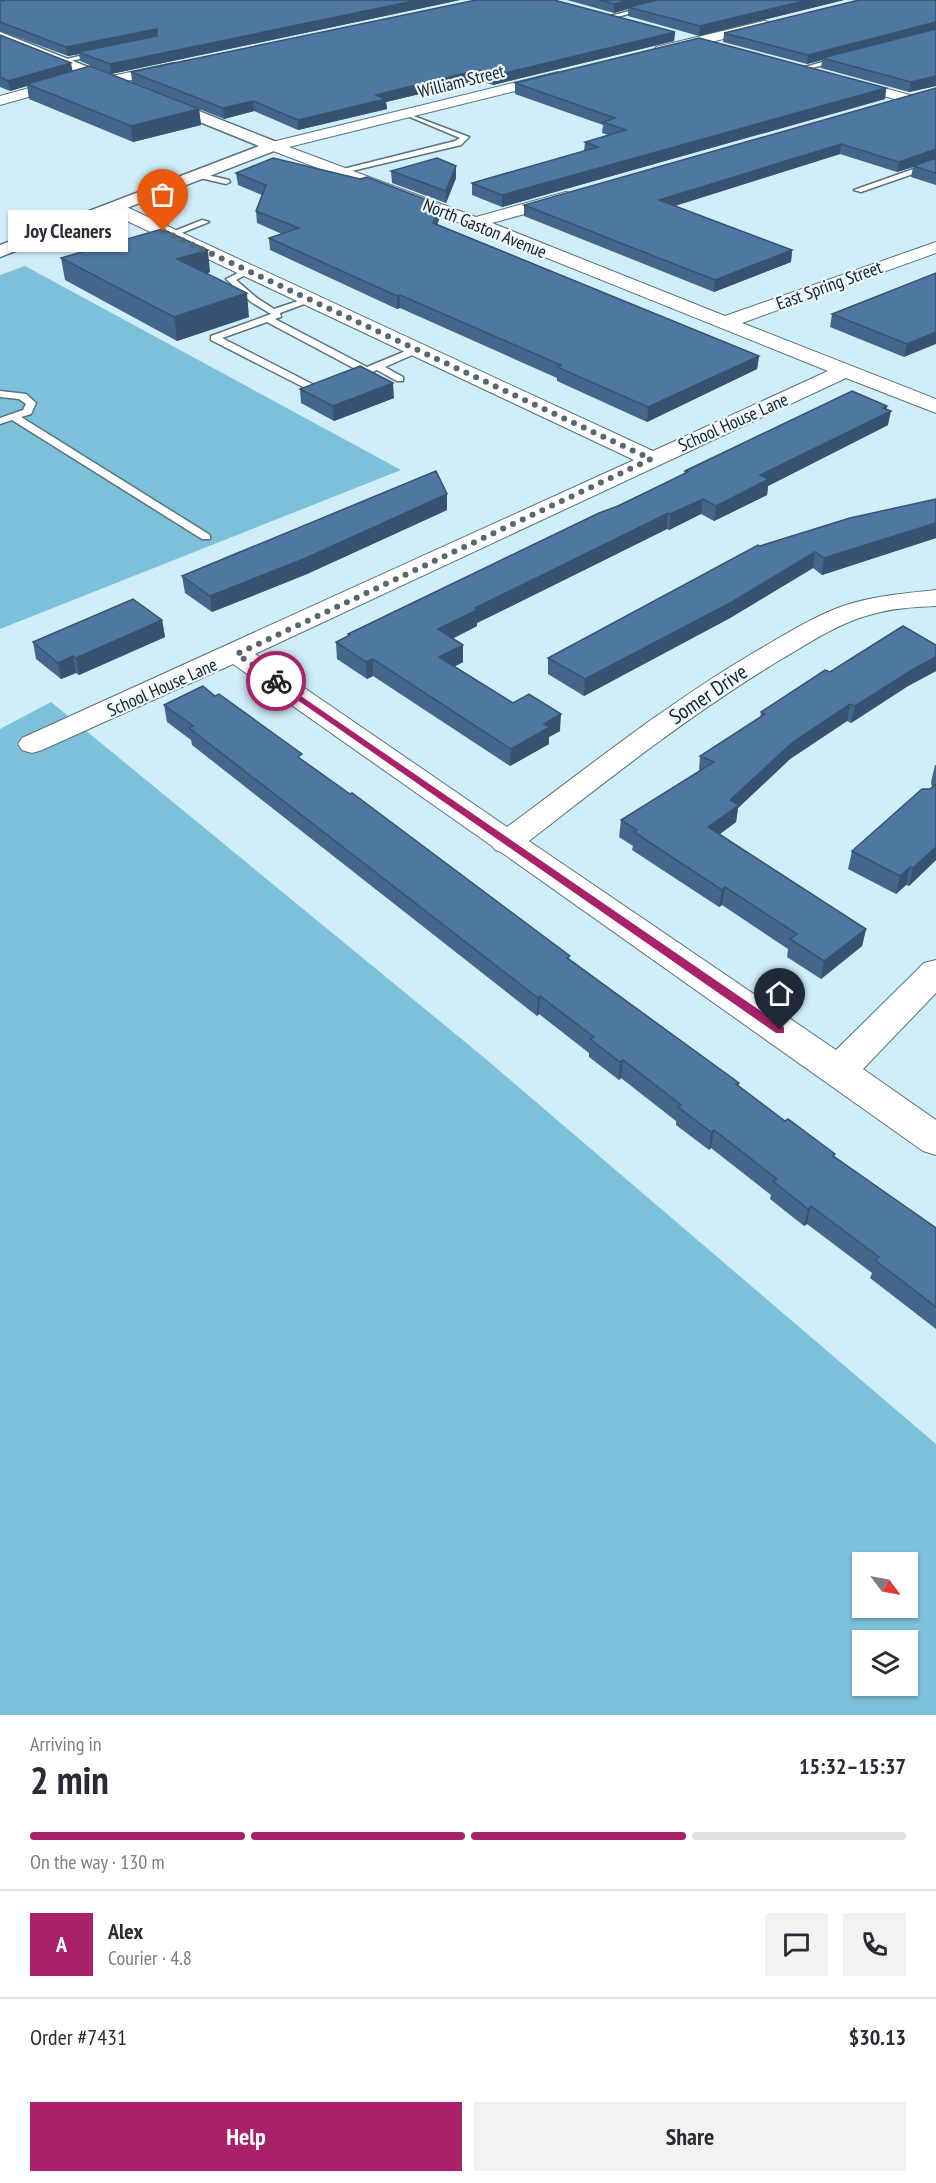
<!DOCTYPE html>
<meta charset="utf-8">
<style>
:root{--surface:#fff;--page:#f2f2f3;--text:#2b2b33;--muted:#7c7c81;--line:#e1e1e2;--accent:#a92168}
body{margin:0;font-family:"PT Sans Narrow",sans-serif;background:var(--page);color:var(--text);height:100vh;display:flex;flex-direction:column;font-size:22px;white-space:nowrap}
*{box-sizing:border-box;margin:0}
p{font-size:20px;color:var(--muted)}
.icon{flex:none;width:33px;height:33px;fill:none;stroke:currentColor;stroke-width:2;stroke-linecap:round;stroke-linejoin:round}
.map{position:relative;height:1715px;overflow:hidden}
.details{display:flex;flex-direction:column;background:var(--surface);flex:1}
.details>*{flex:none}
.needle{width:39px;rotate:122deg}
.tools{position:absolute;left:852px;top:1552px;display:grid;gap:12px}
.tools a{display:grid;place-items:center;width:66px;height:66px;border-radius:0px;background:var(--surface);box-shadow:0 2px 4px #0004;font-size:30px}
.pin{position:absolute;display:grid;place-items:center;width:51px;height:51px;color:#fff;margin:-62px -26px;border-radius:50% 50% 50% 0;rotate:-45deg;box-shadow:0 0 6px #0007}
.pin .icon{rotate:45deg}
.courier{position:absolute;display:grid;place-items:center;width:60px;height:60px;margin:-30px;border:4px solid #a92168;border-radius:50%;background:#fff;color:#222;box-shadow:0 2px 8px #0007}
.bubble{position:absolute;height:42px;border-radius:0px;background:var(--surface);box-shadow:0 2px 4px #0004;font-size:20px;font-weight:700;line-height:42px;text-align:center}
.summary em{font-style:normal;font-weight:700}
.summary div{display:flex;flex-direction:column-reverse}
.summary{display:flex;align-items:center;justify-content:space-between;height:102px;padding:0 30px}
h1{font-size:39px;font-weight:700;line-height:45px}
.bar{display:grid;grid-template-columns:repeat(4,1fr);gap:9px 6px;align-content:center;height:72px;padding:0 30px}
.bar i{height:8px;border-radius:4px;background:var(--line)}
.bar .current{background:var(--accent)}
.bar p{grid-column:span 4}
.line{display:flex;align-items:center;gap:15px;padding:0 30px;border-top:2px solid var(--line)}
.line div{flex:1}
.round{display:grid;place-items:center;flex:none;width:63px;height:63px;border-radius:0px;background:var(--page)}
.primary-button{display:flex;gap:12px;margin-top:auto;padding:12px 30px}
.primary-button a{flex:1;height:69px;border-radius:0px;background:var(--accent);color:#fff;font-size:24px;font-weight:700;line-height:69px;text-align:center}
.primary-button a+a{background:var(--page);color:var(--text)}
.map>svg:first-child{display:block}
.green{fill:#7cc0d9;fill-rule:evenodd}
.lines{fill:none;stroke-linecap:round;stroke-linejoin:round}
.lane-casing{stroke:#58737d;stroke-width:3}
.street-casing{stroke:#58737d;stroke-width:2}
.secondary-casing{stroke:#58737d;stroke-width:3}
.lane{fill:#fff;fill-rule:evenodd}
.street{fill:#fff;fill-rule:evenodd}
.secondary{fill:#fff;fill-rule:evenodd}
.wall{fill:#43668a}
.shaded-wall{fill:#375371}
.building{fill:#4e77a1;stroke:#375371;stroke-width:1.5}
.route{fill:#a92168}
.done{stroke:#57686f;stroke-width:6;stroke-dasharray:0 10.8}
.labels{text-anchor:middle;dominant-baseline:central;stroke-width:4.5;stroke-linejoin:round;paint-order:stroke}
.far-street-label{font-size:18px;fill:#162025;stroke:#ecf8fc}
.street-label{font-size:21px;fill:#162025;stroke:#ecf8fc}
</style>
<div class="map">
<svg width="936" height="1715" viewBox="0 0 936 1715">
<rect width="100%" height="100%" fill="#d0eef9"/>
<path class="green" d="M25 266 401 470 0 629V275Z
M51 702 481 1055 936 1444V1715H0V729ZM862 1563H908V1608H862ZM862 1641H908V1686H862Z"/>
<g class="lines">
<defs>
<path id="lane" d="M673 0H683L609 19 606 17Z
M97 52 99 55 65 62 62 60Z
M840 57 842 60 801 71 798 69Z
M403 112 469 137 461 145 339 174V170L455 141 460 138 403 114Z
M936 161V166L861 192 854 190Z
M199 173 229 180 230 182 226 184 196 177V173Z
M202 220 209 222 174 236 167 234Z
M246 269 253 271 236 280 257 298 274 309 310 297 315 300 280 313 281 317 275 319 367 367 413 348H419V352L385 367 403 377V381H397L377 370 354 380H348V376L359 371 267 322 222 338 316 386 332 383V387L311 391 211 340V336L271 314 251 302 226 279Z
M0 391 26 394 36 403 31 414 21 417 210 535V539H202L12 420 0 424V418L23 410 26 404 19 399 0 397Z"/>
<path id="street" d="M764 21 769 22 770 25 769 28 661 54 654 50 656 47Z
M173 63 178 64 180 67 178 70 112 84 105 80 107 77Z
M558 72 563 73 565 76 563 79 289 147 476 217 566 192 572 193 574 197 572 201 492 223 725 316 936 242V253L742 323 936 399V413L846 378 255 654 507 827C588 767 667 704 753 653 783 636 813 616 846 605 875 596 906 593 936 590V606C915 607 893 608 873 614 840 622 809 643 780 660 691 714 610 778 529 841L836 1050 924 963 936 960V993L863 1069 936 1120V1155L923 1151 501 852 495 850 492 846 233 664 42 750 32 753 22 750 18 744 22 738 634 460 108 212 106 208 108 204H120L653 451 828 371 430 211 268 149 265 146 268 143Z
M69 77 74 78 76 81 74 84 0 105V96Z
M843 77 936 102V110L838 84 836 81Z"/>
<path id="secondary" d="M0 32 279 143 281 146 279 149 0 257V245L259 146 0 41Z"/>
</defs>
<use href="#lane" class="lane-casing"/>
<use href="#street" class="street-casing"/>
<use href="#secondary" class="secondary-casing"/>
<use href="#lane" class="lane"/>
<use href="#street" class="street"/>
<use href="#secondary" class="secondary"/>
</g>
<path class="wall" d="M6 0H460L111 74 80 61 79 54 68 56 0 31V1Z
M567 0H844L699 36 628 16V9L614 13Z
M936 0V86L909 92 821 68 822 60 807 64 723 42 724 33Z
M675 32 674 41 493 85 478 80 386 102 387 109 298 130 254 111 224 119 132 82 131 72Z
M0 35 72 71 199 109 201 125 133 142 29 99 27 86 10 91 0 87Z
M515 83 886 88 885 99 502 207 472 195V183L584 151 585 142 608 135 602 133 603 125 515 94Z
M936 88V185L911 177 913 167 897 172 840 154 675 206 792 250 791 262 714 292 524 216V205Z
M456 166V178L446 203 392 183 391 171Z
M236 173 440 217 437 224 759 356 757 369 647 422 557 381V378L400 308 397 309 270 250 269 238 282 234 257 223 256 211 262 195 238 185Z
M61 258 210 272 206 274 249 317 177 341 65 280Z
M936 273 904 357 830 327 832 314Z
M300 389 394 398 334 421 301 403Z
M887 409 888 425 768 486 767 495 714 521 701 514 669 530 667 529 477 623V626L452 639 463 662 454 667 560 731 549 737V744L510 766 373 676 367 679 337 659 336 642 348 636V634L684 474 685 471Z
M936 499V538L822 575 813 568 730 618 584 696 548 674V658L760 546Z
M447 510 307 574 212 612 185 593 182 576Z
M162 620 165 637 79 675 76 673 61 679 36 659 33 642Z
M936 645V671L908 686 851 723 847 721 790 759 738 808 736 822 720 834 866 929 862 946 821 979 787 957 788 949 722 905 719 907 632 850 633 846 619 837 621 820 699 771 700 756 760 718 761 712 830 672Z
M164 705 303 760 570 959 739 1083V1086L785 1121 936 1228V1329L870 1278 872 1273 807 1224 804 1226 770 1199 771 1195 711 1148 709 1150 676 1125V1121L621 1078 619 1080 589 1057V1053L539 1014 537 1016 192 745 191 740 167 722Z
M935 765H936V860L909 886 906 885 896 894 848 869 852 851 932 787 931 782Z"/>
<path class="shaded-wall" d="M418 0H460L111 74 110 64Z
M629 0H664L628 7V9L614 13V4Z
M808 0H844L699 36 700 26Z
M936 22V31L822 58V60L807 64 808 55Z
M157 29 158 39 78 52 79 54 68 56 66 47Z
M675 32 674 41 493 85V76Z
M71 63 73 73 27 84V86L10 91 8 81Z
M478 70V80L386 102 387 109 298 130V120L376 95Z
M936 76V86L909 92 911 82Z
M886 88 885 99 502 207V195Z
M253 101 254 111 224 119 223 108Z
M199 109 201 125 133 142 131 126Z
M841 144 840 154 658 211 659 200Z
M936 149V160L913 166V167L897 172 899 162Z
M456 166V178L446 203V191Z
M440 205V217L433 235V223Z
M208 250 210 272 180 282 177 259Z
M792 250 791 262 714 292 715 280Z
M247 293 249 317 177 341 174 317Z
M400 295V308L397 309V296Z
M936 332V344L904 357 907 344Z
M759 356 757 369 647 422 648 407Z
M393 383 394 398 334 421 333 406Z
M887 406 886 413 891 411 888 425 768 486 767 495 714 521 716 506 760 475Z
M447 494V510L307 574 212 612 210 596Z
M703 499 701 514 669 530 670 514Z
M668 513 667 529 477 623V626L438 646V629L475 608Z
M936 523V538L822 575 824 558Z
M815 552 813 568 730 618 584 696 585 679Z
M162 620 165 637 79 675 76 658Z
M463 645V662L439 674V657Z
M73 656 76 673 61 679 58 663Z
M936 657V671L908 686 851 723 855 706 912 670Z
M373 659V676L367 679 366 662Z
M850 704 847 721 790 759 738 808 736 822 706 844 708 827 730 800 793 742Z
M561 714 560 731 549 737V744L510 766 511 749 544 724Z
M936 847V860L909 886 913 868Z
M910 867 906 885 896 894 900 876Z
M725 887 722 905 719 907 722 890Z
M866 929 862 946 821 979 824 961Z
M540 996 539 1014 537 1016 538 998Z
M623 1060 621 1078 619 1080 620 1062Z
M714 1130 711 1148 709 1150 711 1132Z
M811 1206 807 1224 804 1226 808 1209Z"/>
<path class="building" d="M6 0H418L110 64 78 52 157 36V29L66 47 0 22V1Z
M476 0H554L675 32 493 76 478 70 376 95 386 99 298 120 253 101 223 108 131 72Z
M600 0H629L614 4Z
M658 0H808L700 26 628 7Z
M859 0H936V22L808 55 724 33Z
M936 29V76L911 82 822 58Z
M0 35 71 63 8 81 0 77Z
M699 38 886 88 502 195 472 183 598 147 585 142 626 130 603 122 615 118 515 83Z
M90 66 199 109 131 126 27 84Z
M936 88V149L899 162 841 144 659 200 792 250 715 280 524 205Z
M273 158 360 179 367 177 440 205 433 223 759 356 648 407 557 367 561 365 400 295 397 296 269 238 299 228 256 211 266 185 236 173Z
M437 158 456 166 446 191 391 171Z
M936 158V173L913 166Z
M162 229 208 250 177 259 247 293 174 317 61 258Z
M936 273V332L907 344 832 314Z
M360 366 393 383 333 406 300 389Z
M852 391 887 406 883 408 891 411 760 475 769 479 716 506 703 499 670 514 668 513 475 608 477 610 438 629 463 645 439 657 513 703 529 694 561 714 544 724 550 727 511 749 373 659 366 662 336 642 350 635 348 634 599 513 618 506 688 472 685 471Z
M436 471 447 494 306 558 210 596 182 576Z
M936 499V523L824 558 815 552 732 602 585 679 548 658 758 545 760 546 850 518Z
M133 599 162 620 76 658 73 656 58 663 33 642Z
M903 626 936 645V657L912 670 855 706 850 704 793 742 730 800 739 805 708 827 866 929 824 961 790 939 797 934 725 887 722 890 634 832 637 830 621 820 714 762 700 756 765 714 761 712 825 670 830 672Z
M203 686 215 696 219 694 302 754 298 757 350 794 352 793 570 956 567 958 739 1083 736 1084 785 1121 788 1119 835 1154 833 1156 936 1228V1307L875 1260 879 1257 811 1206 808 1209 773 1181 777 1179 714 1130 711 1132 678 1107 681 1105 623 1060 620 1062 590 1039 594 1037 540 996 538 998 189 728 193 726 164 705Z
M936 784V847L913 868 910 867 900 876 852 851 922 789H930Z"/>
<path class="route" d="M276 679 784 1027V1033H776L273 683 272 681Z"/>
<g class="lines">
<path class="done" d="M163 231 651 459 237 654 276 681"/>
</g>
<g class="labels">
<g class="far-street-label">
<text transform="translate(461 81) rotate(-14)">William Street</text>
<text transform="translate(485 228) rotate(22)">North Gaston Avenue</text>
<text transform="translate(829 285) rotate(-20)">East Spring Street</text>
<text transform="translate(733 422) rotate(-24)">School House Lane</text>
<text transform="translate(162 687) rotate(-24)">School House Lane</text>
</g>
<g class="street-label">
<text transform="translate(708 694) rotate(-34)">Somer Drive</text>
</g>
</g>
</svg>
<div class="tools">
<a><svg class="needle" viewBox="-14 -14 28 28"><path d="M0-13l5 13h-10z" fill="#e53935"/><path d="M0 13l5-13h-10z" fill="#7c7c81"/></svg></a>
<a><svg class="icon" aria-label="layers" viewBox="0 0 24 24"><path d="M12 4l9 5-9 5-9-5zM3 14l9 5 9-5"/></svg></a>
</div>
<div class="pin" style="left:163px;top:231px;background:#ea580c"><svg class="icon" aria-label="bag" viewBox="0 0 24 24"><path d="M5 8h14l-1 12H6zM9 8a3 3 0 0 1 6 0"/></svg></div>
<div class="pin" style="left:780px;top:1030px;background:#1f2937"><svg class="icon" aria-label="home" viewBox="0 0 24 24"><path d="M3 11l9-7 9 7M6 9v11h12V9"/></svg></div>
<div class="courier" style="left:276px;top:681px"><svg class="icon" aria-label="bike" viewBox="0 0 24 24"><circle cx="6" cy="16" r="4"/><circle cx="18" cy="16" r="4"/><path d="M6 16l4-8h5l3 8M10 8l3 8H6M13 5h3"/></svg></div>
<div class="bubble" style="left:8px;top:210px;width:120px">Joy Cleaners</div>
</div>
<section class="details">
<div class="summary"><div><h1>2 min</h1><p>Arriving in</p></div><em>15:32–15:37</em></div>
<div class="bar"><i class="current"></i><i class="current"></i><i class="current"></i><i></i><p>On the way · 130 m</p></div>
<div class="line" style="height:108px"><b class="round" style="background:var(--accent);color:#fff">A</b><div><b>Alex</b><p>Courier · 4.8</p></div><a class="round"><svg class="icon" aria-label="chat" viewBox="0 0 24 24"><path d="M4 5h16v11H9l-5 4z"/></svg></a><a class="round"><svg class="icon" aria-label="phone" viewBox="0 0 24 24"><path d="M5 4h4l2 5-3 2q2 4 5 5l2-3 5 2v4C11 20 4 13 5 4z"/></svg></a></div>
<div class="line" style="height:78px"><div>Order #7431</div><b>$30.13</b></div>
<div class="primary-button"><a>Help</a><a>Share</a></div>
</section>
